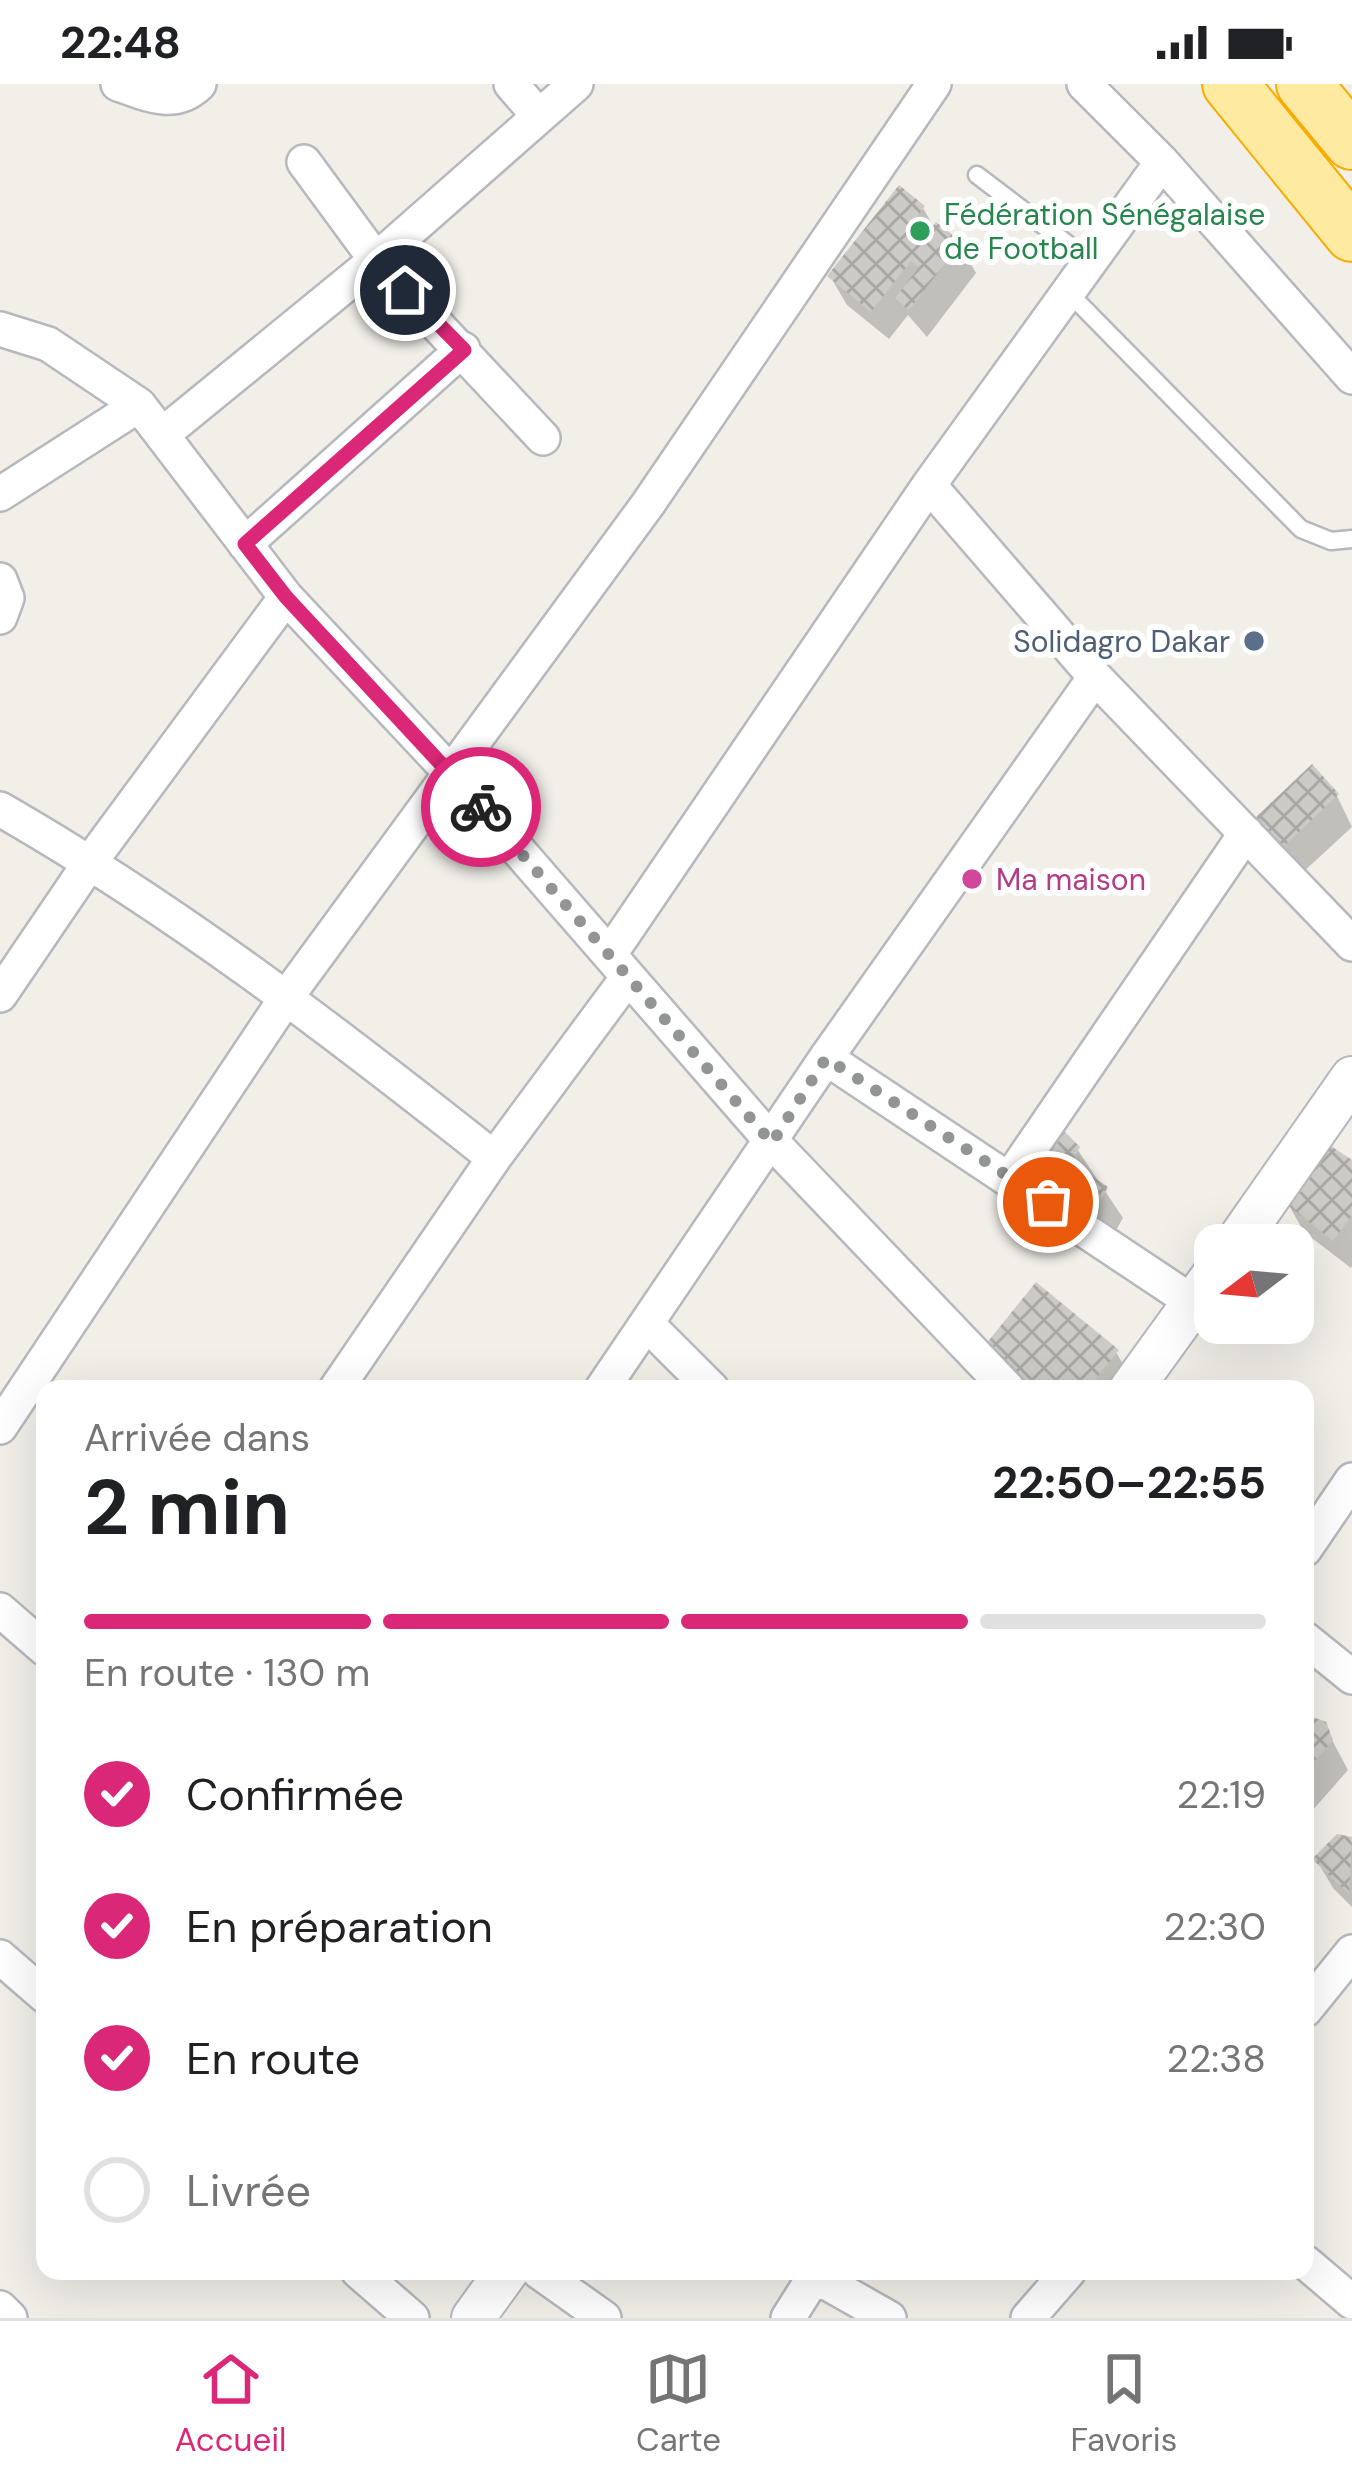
<!DOCTYPE html>
<html lang="fr">
<meta charset="utf-8">
<style>
:root{--surface:#fff;--page:#f6f6f6;--text:#202124;--muted:#757577;--line:#e0e0e0;--accent:#db2777}
body{margin:0;font-family:"DM Sans",sans-serif;background:var(--page);color:var(--text);height:100vh;display:flex;flex-direction:column;font-size:45px;white-space:nowrap}
*{box-sizing:border-box;margin:0}
p{font-size:39px;color:var(--muted)}
.icon{flex:none;width:66px;height:66px;fill:none;stroke:currentColor;stroke-width:2;stroke-linecap:round;stroke-linejoin:round}
.map{position:relative;flex:1;overflow:hidden}
.drawer{position:absolute;left:36px;top:1296px;width:1278px;height:900px;display:flex;flex-direction:column;background:var(--surface);border-radius:24px;box-shadow:0 12px 48px #0002}
.drawer>*{flex:none}
.needle{width:78px;rotate:254deg}
.buttons{position:absolute;left:1194px;top:1140px;display:grid;gap:24px}
.buttons a{display:grid;place-items:center;width:120px;height:120px;border-radius:24px;background:var(--surface);box-shadow:0 12px 48px #0002;font-size:60px}
.pin{position:absolute;display:grid;place-items:center;width:102px;height:102px;color:#fff;margin:-51px;border:6px solid #fff;border-radius:50%;box-shadow:0 3px 12px #0007}
.courier{position:absolute;display:grid;place-items:center;width:120px;height:120px;margin:-60px;border:9px solid #db2777;border-radius:50%;background:#fff;color:#222;box-shadow:0 3px 15px #0007}
.overview em{font-style:normal;font-weight:700}
.overview div{display:flex;flex-direction:column-reverse}
.overview{display:flex;align-items:center;justify-content:space-between;height:204px;padding:0 48px}
h1{font-size:78px;font-weight:700;line-height:90px}
.bar{display:grid;grid-template-columns:repeat(4,1fr);gap:18px 12px;align-content:center;height:144px;padding:0 48px}
.bar i{height:15px;border-radius:9px;background:var(--line)}
.bar .active{background:var(--accent)}
.bar p{grid-column:span 4}
ol{padding:0 48px;list-style:none}
li{display:flex;align-items:center;gap:36px;height:132px}
li p{margin-inline-start:auto}
li .icon{padding:12px;border-radius:50%;background:var(--accent);color:#fff;stroke-width:4}
li:last-child{color:var(--muted)}
li i{width:66px;height:66px;border:6px solid var(--line);border-radius:50%}
.status{display:flex;justify-content:space-between;align-items:center;height:84px;padding:0 60px;background:var(--surface);direction:ltr}
.status svg{height:33px;fill:currentColor}
.tab-bar{display:flex;justify-content:space-around;align-items:center;height:168px;border-top:3px solid var(--line);background:var(--surface);font-size:33px;color:var(--muted)}
.tab-bar a{display:grid;justify-items:center;gap:6px}
.tab-bar .active{color:var(--accent)}
.map>svg:first-child{display:block}
.shadow{fill:#0003}
.building{fill:url(#building-cross-hatch)}
.lines{fill:none;stroke-linecap:round;stroke-linejoin:round}
.service-casing{stroke:#b5b8bc;stroke-width:21}
.minor-casing{stroke:#b5b8bc;stroke-width:38}
.tertiary-casing{stroke:#b5b8bc;stroke-width:46}
.trunk-casing{stroke:#f9ab00;stroke-width:58}
.service{stroke:#fff;stroke-width:16}
.minor{stroke:#fff;stroke-width:33}
.tertiary{stroke:#fff;stroke-width:42}
.trunk{stroke:#feeaa1;stroke-width:54}
.done{stroke:#929495;stroke-width:12;stroke-dasharray:0 21.6}
.route{stroke:#db2777;stroke-width:15}
.leisure-dot{fill:#2e9e5b;stroke:#fff;stroke-width:4.5}
.service-dot{fill:#5c6f8a;stroke:#fff;stroke-width:4.5}
.hotel-dot{fill:#d1479c;stroke:#fff;stroke-width:4.5}
.labels{text-anchor:middle;dominant-baseline:central;stroke-width:12;stroke-linejoin:round;paint-order:stroke}
.leisure-label{font-size:30px;fill:#27864d;stroke:#fff;text-anchor:start}
.service-label{font-size:30px;fill:#4e5e75;stroke:#fff;text-anchor:end}
.hotel-label{font-size:30px;fill:#b23c85;stroke:#fff;text-anchor:start}
</style>
<div class="status"><b>22:48</b><svg viewBox="0 0 49 12"><path d="M0 12V9h3v3zM5 12V6h3v6zM10 12V3h3v9zM15 12V0h3v12zM26 1h20v11H26zM47 4h2v5h-2z"/></svg></div>
<div class="map">
<svg width="1352" height="2234" viewBox="0 0 1352 2234">
<defs>
<pattern id="building-cross-hatch" width="8" height="8" patternUnits="userSpaceOnUse" patternTransform="scale(3)"><rect width="8" height="8" fill="#cccac5"/><path d="M0 0l8 8M0 8l8-8" fill="none" stroke="#a9a8a4"/></pattern>
</defs>
<rect width="100%" height="100%" fill="#f1efe8"/>
<path class="shadow" d="M923 124 935 145 960 160 976 189 927 253 908 231 889 255 847 221 830 192Z
M1312 685 1337 712 1352 743 1301 790 1259 734Z
M1077 1065 1123 1134 1108 1160 1045 1114 1028 1085Z
M1352 1079V1182L1351 1184 1304 1148 1287 1118Z
M1116 1268 1133 1297 1126 1305H1015L1002 1294Z
M1305 1636 1324 1641 1348 1686 1305 1735Z
M1352 1758V1823L1333 1804 1316 1775Z"/>
<path class="building" d="M899 101 925 122 917 133 931 144 936 138 962 158 909 226 895 214 919 183 911 177 871 228 827 192Z
M1312 680 1339 710 1283 763 1256 733Z
M1057 1040 1080 1063 1073 1078 1108 1103 1091 1133 1025 1085Z
M1322 1056 1352 1076V1131L1333 1157 1284 1118Z
M1036 1198 1119 1266 1087 1305H1030L982 1265Z
M1305 1630 1326 1638 1333 1656 1305 1688Z
M1337 1750 1352 1753 1349 1810 1312 1775Z"/>
<g class="lines">
<defs>
<path id="service" d="M977 91 1090 177
M1068 208 1301 445 1331 457 1352 455"/>
<path id="minor" d="M118 0C148 10 174 24 199 0
M511 0 538 31
M1084 0 1162 78 1352 293
M304 78 376 176 543 354
M0 245 48 260 139 321 286 513 451 689 773 1059 1008 1305
M163 350 376 176 576 0
M929 401 1095 593 1352 860
M0 410 139 321
M245 460 463 265
M0 496 7 514 0 533
M0 725C176 826 335 948 494 1074
M610 870 929 401 1162 78
M0 911 91 777 286 513
M826 974 1194 1219
M1011 1093 1246 749
M647 1240 712 1305
M336 1305 494 1074 628 893
M602 1305 826 974 1095 593
M0 1343 288 911 648 420 934 0
M1305 1465 1352 1396
M0 1526 45 1565
M1305 1555 1352 1593
M0 1873 45 1912
M1305 1926 1352 1868
M1305 2178 1352 2218
M358 2187 412 2234
M538 2187 604 2234
M806 2187 889 2234
M0 2224 10 2234
M788 2234 814 2193
M1028 2234 1069 2187"/>
<path id="tertiary" d="M1235 1161 1352 994
M1131 1305 1215 1189
M473 2234 507 2187"/>
<path id="trunk" d="M1230 0 1352 150
M1304 0 1352 58"/>
</defs>
<use href="#service" class="service-casing"/>
<use href="#minor" class="minor-casing"/>
<use href="#tertiary" class="tertiary-casing"/>
<use href="#trunk" class="trunk-casing"/>
<use href="#service" class="service"/>
<use href="#minor" class="minor"/>
<use href="#tertiary" class="tertiary"/>
<use href="#trunk" class="trunk"/>
</g>
<g class="lines">
<path class="done" d="M481 723 772 1059 826 974 1048 1118"/>
<path class="route" d="M405 206 464 266 245 460 286 513 481 723"/>
</g>
<circle class="leisure-dot" cx="920" cy="147" r="12"/>
<circle class="service-dot" cx="1254" cy="557" r="12"/>
<circle class="hotel-dot" cx="972" cy="795" r="12"/>
<g class="labels">
<g class="leisure-label">
<text x="944" y="130">Fédération Sénégalaise<tspan x="944" dy="34">de Football</tspan></text>
</g>
<g class="service-label">
<text x="1230" y="557">Solidagro Dakar</text>
</g>
<g class="hotel-label">
<text x="996" y="795">Ma maison</text>
</g>
</g>
</svg>
<div class="buttons">
<a><svg class="needle" viewBox="-14 -14 28 28"><path d="M0-13l5 13h-10z" fill="#e53935"/><path d="M0 13l5-13h-10z" fill="#757577"/></svg></a>
</div>
<div class="pin" style="left:1048px;top:1118px;background:#ea580c"><svg class="icon" aria-label="bag" viewBox="0 0 24 24"><path d="M5 8h14l-1 12H6zM9 8a3 3 0 0 1 6 0"/></svg></div>
<div class="pin" style="left:405px;top:206px;background:#1f2937"><svg class="icon" aria-label="home" viewBox="0 0 24 24"><path d="M3 11l9-7 9 7M6 9v11h12V9"/></svg></div>
<div class="courier" style="left:481px;top:723px"><svg class="icon" aria-label="bike" viewBox="0 0 24 24"><circle cx="6" cy="16" r="4"/><circle cx="18" cy="16" r="4"/><path d="M6 16l4-8h5l3 8M10 8l3 8H6M13 5h3"/></svg></div>
<section class="drawer">
<div class="overview"><div><h1>2 min</h1><p>Arrivée dans</p></div><em>22:50–22:55</em></div>
<div class="bar"><i class="active"></i><i class="active"></i><i class="active"></i><i></i><p>En route · 130 m</p></div>
<ol>
<li><svg class="icon" aria-label="check" viewBox="0 0 24 24"><path d="M5 12l5 5 9-10"/></svg>Confirmée<p>22:19</p></li>
<li><svg class="icon" aria-label="check" viewBox="0 0 24 24"><path d="M5 12l5 5 9-10"/></svg>En préparation<p>22:30</p></li>
<li><svg class="icon" aria-label="check" viewBox="0 0 24 24"><path d="M5 12l5 5 9-10"/></svg>En route<p>22:38</p></li>
<li><i></i>Livrée</li>
</ol>
</section>
</div>
<nav class="tab-bar">
<a class="active"><svg class="icon" aria-label="home" viewBox="0 0 24 24"><path d="M3 11l9-7 9 7M6 9v11h12V9"/></svg>Accueil</a>
<a><svg class="icon" aria-label="map" viewBox="0 0 24 24"><path d="M3 6l6-2 6 2 6-2v14l-6 2-6-2-6 2zM9 4v14M15 6v14"/></svg>Carte</a>
<a><svg class="icon" aria-label="saved" viewBox="0 0 24 24"><path d="M7 4h10v16l-5-4-5 4z"/></svg>Favoris</a>
</nav>
